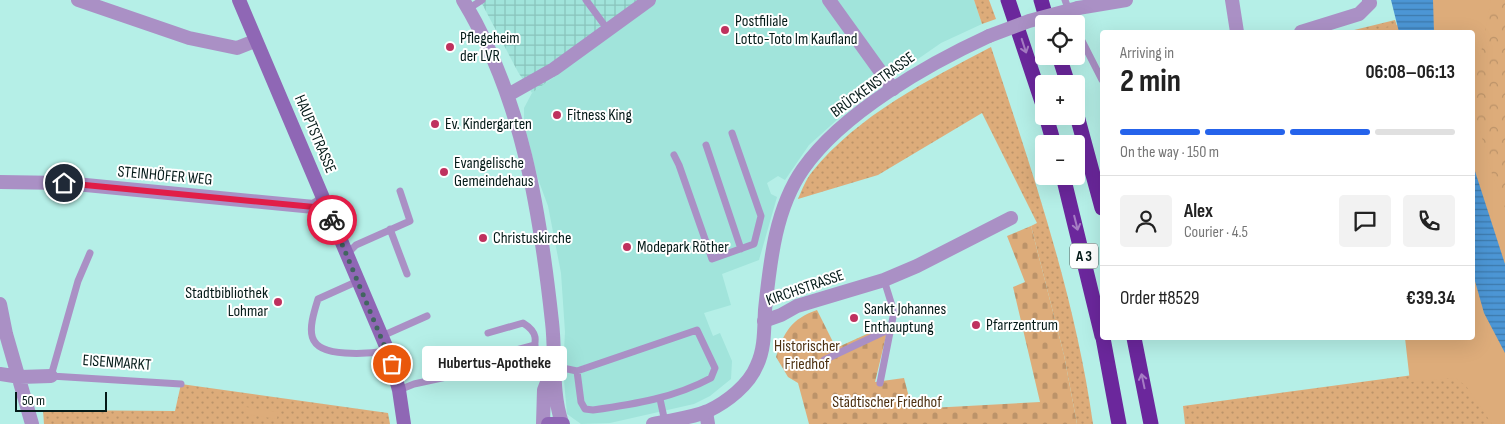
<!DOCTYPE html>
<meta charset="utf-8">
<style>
:root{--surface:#fff;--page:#f2f2f2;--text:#222;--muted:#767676;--line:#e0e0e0;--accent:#2563eb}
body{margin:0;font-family:"Sofia Sans Condensed",sans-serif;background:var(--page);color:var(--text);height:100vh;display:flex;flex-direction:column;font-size:19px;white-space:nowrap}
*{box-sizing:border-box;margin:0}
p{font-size:16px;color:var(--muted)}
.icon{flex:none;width:28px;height:28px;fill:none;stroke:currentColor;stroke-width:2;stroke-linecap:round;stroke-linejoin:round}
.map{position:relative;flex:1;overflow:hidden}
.sheet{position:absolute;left:1100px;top:30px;width:375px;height:310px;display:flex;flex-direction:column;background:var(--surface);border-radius:5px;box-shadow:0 5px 20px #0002}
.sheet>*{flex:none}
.controls{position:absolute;left:1035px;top:15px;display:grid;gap:10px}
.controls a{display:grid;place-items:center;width:50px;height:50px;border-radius:5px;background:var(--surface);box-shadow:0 5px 20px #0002;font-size:25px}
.scale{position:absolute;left:15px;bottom:12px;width:92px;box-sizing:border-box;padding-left:5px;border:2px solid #041a18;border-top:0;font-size:14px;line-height:18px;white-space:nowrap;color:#041a18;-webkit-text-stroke:4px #fff;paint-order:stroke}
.pin{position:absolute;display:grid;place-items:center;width:42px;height:42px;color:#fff;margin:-21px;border:2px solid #fff;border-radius:50%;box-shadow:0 1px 5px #0007}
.courier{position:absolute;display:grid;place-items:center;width:50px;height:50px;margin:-25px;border:4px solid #e11d48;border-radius:50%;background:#fff;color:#222;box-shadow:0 1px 6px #0007}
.bubble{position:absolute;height:35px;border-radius:5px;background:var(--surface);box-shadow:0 5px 20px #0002;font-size:16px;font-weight:700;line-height:35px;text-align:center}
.headline em{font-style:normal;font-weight:700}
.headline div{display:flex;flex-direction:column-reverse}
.headline{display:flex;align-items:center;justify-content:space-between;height:85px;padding:0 20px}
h1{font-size:32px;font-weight:700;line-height:38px}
.bar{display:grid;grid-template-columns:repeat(4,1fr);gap:8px 5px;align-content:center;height:60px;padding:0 20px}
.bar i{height:6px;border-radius:4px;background:var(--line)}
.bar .selected{background:var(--accent)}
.bar p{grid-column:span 4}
.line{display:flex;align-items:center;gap:12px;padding:0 20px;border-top:1px solid var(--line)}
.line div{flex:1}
.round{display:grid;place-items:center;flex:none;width:52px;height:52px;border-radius:5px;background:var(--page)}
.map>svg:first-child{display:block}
.built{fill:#a1e4db}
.industrial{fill:url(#industrial-grid)}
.grass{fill:url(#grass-dots)}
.forest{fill:url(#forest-crowns)}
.cemetery{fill:url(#cemetery-stones)}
.park{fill:#ddac7a}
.water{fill:url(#water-rules)}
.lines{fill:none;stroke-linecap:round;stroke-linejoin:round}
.service{stroke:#aa90c5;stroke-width:7}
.minor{stroke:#aa90c5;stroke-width:14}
.tertiary{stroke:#aa90c5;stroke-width:14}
.secondary{stroke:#8f67b5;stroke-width:14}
.motorway{stroke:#6b279c;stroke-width:15}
.tertiary-bridge{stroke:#aa90c5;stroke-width:14}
.oneway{stroke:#a67dc4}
.done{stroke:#426560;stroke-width:5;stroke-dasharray:0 9}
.route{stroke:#e11d48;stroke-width:6}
.poi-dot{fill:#bf315e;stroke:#fff;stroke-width:2}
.labels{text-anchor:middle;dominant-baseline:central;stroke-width:4;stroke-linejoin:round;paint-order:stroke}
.shield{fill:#fff;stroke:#4f5f5d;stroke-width:1}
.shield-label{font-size:15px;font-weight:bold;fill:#041a18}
.poi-label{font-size:16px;fill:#041a18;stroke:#fff;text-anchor:start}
.street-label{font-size:16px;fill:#041a18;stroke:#fff}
.park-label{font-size:16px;fill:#4d3112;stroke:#fff}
</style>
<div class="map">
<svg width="1505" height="424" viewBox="0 0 1505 424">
<defs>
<pattern id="industrial-grid" width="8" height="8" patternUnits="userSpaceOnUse" patternTransform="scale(1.25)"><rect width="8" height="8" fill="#a1e4db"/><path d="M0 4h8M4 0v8" fill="none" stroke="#89c3bb"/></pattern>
<pattern id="grass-dots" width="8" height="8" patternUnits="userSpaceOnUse" patternTransform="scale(1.25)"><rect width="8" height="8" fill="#ddac7a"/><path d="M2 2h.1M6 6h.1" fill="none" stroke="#bc9369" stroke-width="1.8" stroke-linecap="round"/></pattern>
<pattern id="forest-crowns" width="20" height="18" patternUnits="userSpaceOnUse" patternTransform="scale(1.25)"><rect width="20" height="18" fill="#ddac7a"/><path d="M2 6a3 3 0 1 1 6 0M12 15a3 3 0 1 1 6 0" fill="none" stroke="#bc9369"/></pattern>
<pattern id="cemetery-stones" width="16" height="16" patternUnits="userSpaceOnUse" patternTransform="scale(1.25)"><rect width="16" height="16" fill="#ddac7a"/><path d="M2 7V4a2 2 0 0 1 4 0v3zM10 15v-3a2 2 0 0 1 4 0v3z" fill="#bc9369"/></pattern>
<pattern id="water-rules" width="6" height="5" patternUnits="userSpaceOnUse" patternTransform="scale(1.25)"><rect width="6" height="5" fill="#4c96d5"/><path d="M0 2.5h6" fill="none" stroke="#3d7aac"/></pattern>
</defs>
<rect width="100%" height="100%" fill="#b5efe7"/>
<path class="built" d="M649 0H974L982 24 941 43 859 100 809 145 785 180 778 176 767 183 771 194 777 197 759 260 722 274 731 305 704 313 713 336 720 333 732 361 731 379 710 396 694 404 610 423 581 424 567 414 563 369 565 332 561 273 548 206 538 179 524 123V108L532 93 590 51Z"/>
<path class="industrial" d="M480 0H649L590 51 532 93 518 72Z"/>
<path class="grass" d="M974 0H989L996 19 982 24Z
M1395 20 1399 32H1346Z
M991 47C1032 171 1075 295 1093 424H1077L1064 355 1031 226 1037 223 982 113 878 175 798 199C802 190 806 179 812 172 858 115 928 80 991 47Z
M1472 338 1505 424H1185L1183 406 1428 373Z
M181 384 388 413 390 424H44L43 410 175 411Z"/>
<path class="forest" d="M1433 0H1505V264L1473 165 1472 32Z"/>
<path class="cemetery" d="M1031 226 1064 355 1077 424H809L798 383 788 377 776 357C784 332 791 319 817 310L836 348 889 324 875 382 904 378 912 409 1040 402 1013 287 1025 282 1007 236Z"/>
<path class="park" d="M1394 0H1491L1473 95V105L1492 174 1505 208V424H1492L1466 386 1455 378 1410 382 1405 338H1472V32H1368L1398 25Z
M246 407 278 412 277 419 245 414Z"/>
<path class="water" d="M1391 0H1433L1434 32H1399Z
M1473 165 1505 264V353L1484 313 1473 274Z"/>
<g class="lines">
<path class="service" d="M586 0 608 30
M1065 0 1074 24
M468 9 482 0
M1076 29 1102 80
M706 145 741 249
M674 155 679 165 712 259 754 244 761 216 732 133
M390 229 407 274
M90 253 78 281 51 376 181 384
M347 254 356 245 410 221 400 191
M358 281 318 299C308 331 304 351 345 353 359 354 374 353 388 351
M697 330 715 368 711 378C674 398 635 404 593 410L585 409 581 402 577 371Z
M488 333 523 323C541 334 535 343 531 362L535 367 553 366 577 371
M382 336 427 316
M497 355 535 345
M824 360 892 328
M880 383 894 312 884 280
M399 390 414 384 474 371
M660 399 665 422"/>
<path class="minor" d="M78 0 189 38 237 48 255 41
M463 0C522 97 540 211 552 322 556 356 551 391 562 423
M829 0 893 89
M1232 0 1237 32
M1301 32 1359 14 1370 3 1369 0
M508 95 554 69 649 0
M0 182 65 183 314 207 324 200
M0 304 6 334 32 424
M764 321 781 315 797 306 884 280 917 266 1011 218
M0 374 20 377 51 376
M706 412 708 424
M543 424 544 390 553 367"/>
<path class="tertiary" d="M1078 8 1126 0
M653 424C670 420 692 418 708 411 727 402 749 385 757 365 765 348 764 329 765 310 770 263 775 209 803 169 842 113 928 64 989 36"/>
<path class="secondary" d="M239 0 388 351 399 390 404 424
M548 424H563"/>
<path class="motorway" d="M1008 0 1044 108
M1041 0 1048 24
M1059 56 1068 84
M1076 112 1102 208
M1046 116 1054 144
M1063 176 1102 336
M1103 338 1119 424
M1134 338 1151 424"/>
<path class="tertiary-bridge" d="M989 36 1029 21 1078 8"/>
</g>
<defs><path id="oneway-shaft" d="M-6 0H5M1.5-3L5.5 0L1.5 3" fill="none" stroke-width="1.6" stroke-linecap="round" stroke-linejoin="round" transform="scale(1.25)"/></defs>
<g class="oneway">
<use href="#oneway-shaft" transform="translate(1024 46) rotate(72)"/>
<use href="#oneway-shaft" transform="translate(1076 223) rotate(76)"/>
<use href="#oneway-shaft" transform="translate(1143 381) rotate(-102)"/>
</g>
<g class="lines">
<path class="done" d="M332 220 392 364"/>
<path class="route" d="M64 183 314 207 324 200 332 220"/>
</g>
<g class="poi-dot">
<circle cx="725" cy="30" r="5"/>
<circle cx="450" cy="47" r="5"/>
<circle cx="557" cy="115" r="5"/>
<circle cx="435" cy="124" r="5"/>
<circle cx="444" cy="172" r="5"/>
<circle cx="483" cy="238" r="5"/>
<circle cx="627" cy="247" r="5"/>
<circle cx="278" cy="302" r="5"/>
<circle cx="854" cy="318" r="5"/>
<circle cx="976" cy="325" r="5"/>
</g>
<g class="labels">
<rect class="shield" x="1070" y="243.5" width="28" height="25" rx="4"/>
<g class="shield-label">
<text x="1084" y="256">A 3</text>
</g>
<g class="poi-label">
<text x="735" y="21">Postfiliale<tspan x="735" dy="18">Lotto-Toto Im Kaufland</tspan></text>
<text x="460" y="38">Pflegeheim<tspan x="460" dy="18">der LVR</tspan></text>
<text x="567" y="115">Fitness King</text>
<text x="445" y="124">Ev. Kindergarten</text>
<text x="454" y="163">Evangelische<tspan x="454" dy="18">Gemeindehaus</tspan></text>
<text x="493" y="238">Christuskirche</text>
<text x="637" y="247">Modepark Röther</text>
<text x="268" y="293" text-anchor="end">Stadtbibliothek<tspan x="268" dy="18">Lohmar</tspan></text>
<text x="864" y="309">Sankt Johannes<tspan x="864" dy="18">Enthauptung</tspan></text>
<text x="986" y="325">Pfarrzentrum</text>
</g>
<g class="street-label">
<text transform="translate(873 85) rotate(-36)">BRÜCKENSTRASSE</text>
<text transform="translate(315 134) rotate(67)">HAUPTSTRASSE</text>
<text transform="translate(165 176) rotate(5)">STEINHÖFER WEG</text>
<text transform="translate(805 288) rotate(-19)">KIRCHSTRASSE</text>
<text transform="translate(117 363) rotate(4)">EISENMARKT</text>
</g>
<g class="park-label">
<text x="807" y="346">Historischer<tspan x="807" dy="18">Friedhof</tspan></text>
<text x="887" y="402">Städtischer Friedhof</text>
</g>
</g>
</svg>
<div class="controls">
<a><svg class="icon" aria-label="locate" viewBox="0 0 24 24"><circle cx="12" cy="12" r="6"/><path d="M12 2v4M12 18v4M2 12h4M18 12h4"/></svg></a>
<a>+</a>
<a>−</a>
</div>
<div class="scale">50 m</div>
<div class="pin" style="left:392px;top:364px;background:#ea580c"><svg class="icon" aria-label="bag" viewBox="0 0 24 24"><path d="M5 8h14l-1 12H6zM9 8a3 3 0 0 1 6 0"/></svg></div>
<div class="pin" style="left:64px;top:183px;background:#1f2937"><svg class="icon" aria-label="home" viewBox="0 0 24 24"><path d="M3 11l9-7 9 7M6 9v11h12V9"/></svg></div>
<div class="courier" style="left:332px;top:220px"><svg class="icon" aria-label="bike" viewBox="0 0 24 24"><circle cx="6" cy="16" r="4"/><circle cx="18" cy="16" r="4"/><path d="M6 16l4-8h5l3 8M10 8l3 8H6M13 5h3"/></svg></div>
<div class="bubble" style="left:422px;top:346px;width:145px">Hubertus-Apotheke</div>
<section class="sheet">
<div class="headline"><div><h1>2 min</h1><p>Arriving in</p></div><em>06:08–06:13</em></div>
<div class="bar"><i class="selected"></i><i class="selected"></i><i class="selected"></i><i></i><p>On the way · 150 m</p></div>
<div class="line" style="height:90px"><a class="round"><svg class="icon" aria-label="person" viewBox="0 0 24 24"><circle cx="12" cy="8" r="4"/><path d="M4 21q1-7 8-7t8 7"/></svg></a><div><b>Alex</b><p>Courier · 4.5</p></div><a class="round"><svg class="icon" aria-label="chat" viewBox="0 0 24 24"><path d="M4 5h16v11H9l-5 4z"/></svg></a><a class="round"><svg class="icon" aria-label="phone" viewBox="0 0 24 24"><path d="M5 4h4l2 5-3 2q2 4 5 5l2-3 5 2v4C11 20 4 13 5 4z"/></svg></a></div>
<div class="line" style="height:65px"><div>Order #8529</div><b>€39.34</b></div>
</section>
</div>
